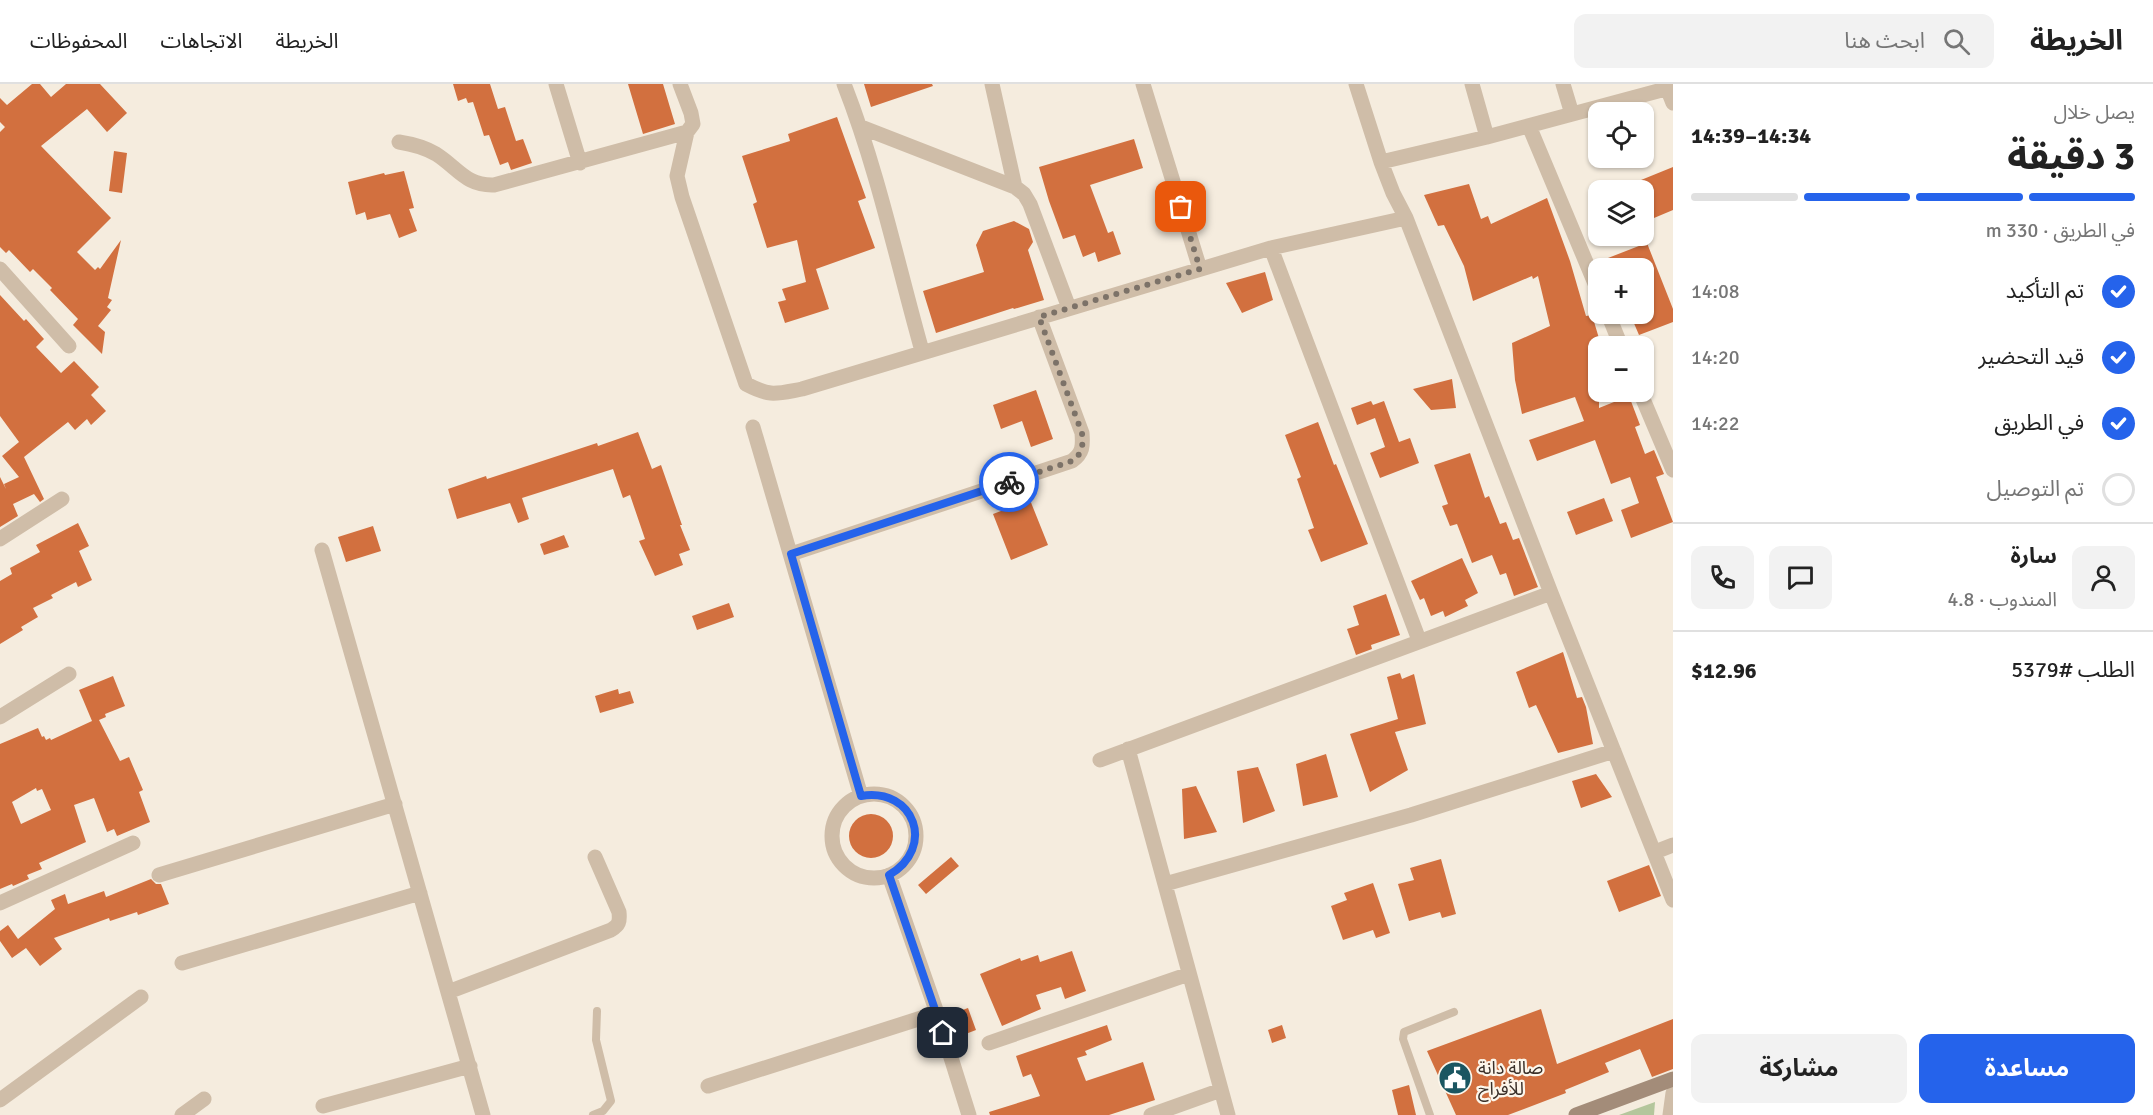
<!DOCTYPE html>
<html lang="ar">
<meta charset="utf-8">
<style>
:root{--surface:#fff;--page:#f2f2f2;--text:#222;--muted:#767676;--line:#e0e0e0;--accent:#2563eb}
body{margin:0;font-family:Signika,"Noto Sans Arabic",sans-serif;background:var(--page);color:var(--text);direction:rtl;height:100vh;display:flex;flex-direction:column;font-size:22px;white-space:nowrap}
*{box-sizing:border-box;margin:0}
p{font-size:20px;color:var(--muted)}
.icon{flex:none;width:33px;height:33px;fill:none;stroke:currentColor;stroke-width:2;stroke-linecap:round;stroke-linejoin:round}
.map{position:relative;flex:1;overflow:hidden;direction:ltr}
.sheet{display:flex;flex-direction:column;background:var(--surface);width:480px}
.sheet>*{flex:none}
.fabs{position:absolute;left:1588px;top:18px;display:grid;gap:12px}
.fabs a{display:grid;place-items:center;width:66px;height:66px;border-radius:12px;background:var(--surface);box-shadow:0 2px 4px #0004;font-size:30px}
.pin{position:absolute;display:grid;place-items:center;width:51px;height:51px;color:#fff;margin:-26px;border-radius:12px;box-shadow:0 3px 9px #0006}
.courier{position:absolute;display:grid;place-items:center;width:60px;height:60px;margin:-30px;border:4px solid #2563eb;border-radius:50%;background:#fff;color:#222;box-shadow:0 2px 8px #0007}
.head em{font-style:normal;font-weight:700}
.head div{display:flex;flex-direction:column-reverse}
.head{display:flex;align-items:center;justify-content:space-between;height:102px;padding:0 18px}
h1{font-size:39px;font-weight:700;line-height:45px}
.bar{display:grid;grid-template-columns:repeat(4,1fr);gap:9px 6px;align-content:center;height:72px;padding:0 18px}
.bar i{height:8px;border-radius:4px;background:var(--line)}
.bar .active{background:var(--accent)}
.bar p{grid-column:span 4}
.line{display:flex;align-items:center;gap:15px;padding:0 18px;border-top:2px solid var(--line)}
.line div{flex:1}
.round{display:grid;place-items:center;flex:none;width:63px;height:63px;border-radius:12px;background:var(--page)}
ol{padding:0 18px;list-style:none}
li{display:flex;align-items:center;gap:18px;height:66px}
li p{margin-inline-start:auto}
li .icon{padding:6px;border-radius:50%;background:var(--accent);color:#fff;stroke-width:4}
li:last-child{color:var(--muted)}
li i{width:33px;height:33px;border:3px solid var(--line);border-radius:50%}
.cta{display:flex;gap:12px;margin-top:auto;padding:12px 18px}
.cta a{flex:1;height:69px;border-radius:12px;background:var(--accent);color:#fff;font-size:24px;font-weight:700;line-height:69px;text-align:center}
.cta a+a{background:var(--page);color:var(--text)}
header{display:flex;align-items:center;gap:36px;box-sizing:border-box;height:84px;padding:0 30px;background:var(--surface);border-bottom:2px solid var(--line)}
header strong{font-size:28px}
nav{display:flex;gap:33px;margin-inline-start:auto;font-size:21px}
.search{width:420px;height:54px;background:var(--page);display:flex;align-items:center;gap:15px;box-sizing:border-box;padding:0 21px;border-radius:12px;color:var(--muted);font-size:22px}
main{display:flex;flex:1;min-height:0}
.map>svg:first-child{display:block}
.green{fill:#b4c69c}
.building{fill:#d2703f;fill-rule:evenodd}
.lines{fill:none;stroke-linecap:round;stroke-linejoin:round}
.lane{stroke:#cfbda8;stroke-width:8}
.street{stroke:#cfbda8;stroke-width:15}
.secondary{stroke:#a38c79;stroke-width:15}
.done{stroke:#7c7268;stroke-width:6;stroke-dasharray:0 10.8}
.route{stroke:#2563eb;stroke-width:8}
.labels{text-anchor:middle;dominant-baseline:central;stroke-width:4.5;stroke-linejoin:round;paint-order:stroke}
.poi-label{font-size:18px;fill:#3b3029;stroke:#fcf6eb;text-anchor:start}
</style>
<header>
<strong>الخريطة</strong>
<div class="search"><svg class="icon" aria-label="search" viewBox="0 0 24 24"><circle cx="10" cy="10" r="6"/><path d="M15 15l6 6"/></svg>ابحث هنا</div>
<nav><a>الخريطة</a><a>الاتجاهات</a><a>المحفوظات</a></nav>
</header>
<main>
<section class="sheet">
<div class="head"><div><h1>3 دقيقة</h1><p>يصل خلال</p></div><em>14:34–14:39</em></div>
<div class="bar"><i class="active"></i><i class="active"></i><i class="active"></i><i></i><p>في الطريق · 330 m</p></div>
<ol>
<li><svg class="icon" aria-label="check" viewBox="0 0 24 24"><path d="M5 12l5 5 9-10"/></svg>تم التأكيد<p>14:08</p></li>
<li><svg class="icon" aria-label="check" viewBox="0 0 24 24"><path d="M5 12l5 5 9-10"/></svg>قيد التحضير<p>14:20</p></li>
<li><svg class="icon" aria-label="check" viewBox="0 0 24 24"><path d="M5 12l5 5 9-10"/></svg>في الطريق<p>14:22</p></li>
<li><i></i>تم التوصيل</li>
</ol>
<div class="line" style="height:108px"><a class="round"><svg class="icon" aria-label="person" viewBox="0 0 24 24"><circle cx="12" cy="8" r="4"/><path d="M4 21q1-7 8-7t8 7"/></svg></a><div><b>سارة</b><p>المندوب · 4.8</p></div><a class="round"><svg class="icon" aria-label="chat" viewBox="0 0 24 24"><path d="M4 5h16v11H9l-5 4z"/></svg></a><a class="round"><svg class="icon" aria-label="phone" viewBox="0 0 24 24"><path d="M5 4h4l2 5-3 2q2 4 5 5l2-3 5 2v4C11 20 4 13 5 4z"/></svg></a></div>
<div class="line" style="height:78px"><div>الطلب #5379</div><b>$12.96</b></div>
<div class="cta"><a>مساعدة</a><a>مشاركة</a></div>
</section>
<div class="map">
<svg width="1673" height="1031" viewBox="0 0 1673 1031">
<rect width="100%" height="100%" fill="#f5ecde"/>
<path class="green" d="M1655 1018 1654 1031H1619Z"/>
<path class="building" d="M32 0H40L51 13 66 0H100L127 29 107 48 87 25 41 62 111 134 77 168 95 186 98 183 100 185 121 156 108 214 112 216 107 223 111 226 98 242 105 248 102 270 73 241 78 235 50 206 52 204 33 185 30 188 9 166 6 169 0 163V48L5 43 0 38V14L7 21Z
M453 0H490L498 25 505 23 516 57 523 55 532 79 511 86 508 78 500 81 489 51 484 52 473 18 468 19 466 14 458 17Z
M628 0H663L675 40 643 50Z
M864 0H932L933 2 871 23Z
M837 33 866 114 858 117 875 164 816 185 829 225 785 239 778 218 786 216 782 205 806 198 797 156 767 164 753 120 757 118 742 72 790 57 788 50Z
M1134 55 1143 84 1090 101 1108 149 1113 147 1121 170 1098 178 1095 168 1083 173 1075 151 1063 155 1049 117 1039 83Z
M114 67 127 69 122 109 109 107Z
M1673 83V126L1654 134 1641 96Z
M404 87 414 124 409 125 417 147 399 154 390 130 367 136 365 128 356 131 348 98 384 89 385 91Z
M1469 100 1481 135 1488 132 1491 140 1547 114 1570 177 1586 232 1592 231 1601 261 1599 262V324L1629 312 1640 341 1635 343 1645 370 1654 366 1664 390 1656 393 1673 438 1631 454 1621 426 1639 419 1630 393 1611 400 1595 356 1537 377 1529 356 1584 337 1575 313 1522 330 1515 296 1512 259 1550 242 1538 192 1533 195 1532 192 1473 217 1464 182 1444 141 1438 142 1424 111Z
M1014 137 1029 145 1033 158 1028 166 1044 216 1014 225 1013 224 936 249 923 207 984 188 976 161 983 147Z
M1645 154 1673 225V238L1639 251 1630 230H1644V184H1612L1608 174 1644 160Z
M1265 188 1273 216 1242 229 1226 199Z
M0 211 24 237 26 235 44 255 36 263 61 289 74 277 99 303 91 311 106 327 91 341 87 335 75 346 68 338 24 373 44 415 40 418 34 410 13 420 18 432 0 443V393L6 405 4 400 19 393 2 372 19 358 0 332Z
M1452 295 1456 324 1431 326 1413 305Z
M1036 306 1053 355 1031 363 1022 337 1001 345 993 321Z
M1371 317 1373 321 1384 317 1399 358 1410 354 1419 379 1380 394 1370 369 1385 363 1375 334 1357 341 1351 324Z
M1318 338 1334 381 1336 380 1368 460 1321 478 1308 446 1314 444 1297 395 1301 393 1285 351Z
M638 348 652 385 661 381 682 441H680L690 466 679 470 683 481 655 492 639 457 645 455 630 411 623 414 613 385 522 414 529 435 518 439 510 419 457 435 448 405 486 392 487 395 597 359 598 362Z
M1470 369 1485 414 1489 412 1500 440 1506 438 1513 456 1519 454 1538 503 1514 512 1506 489 1500 491 1492 471 1472 479 1457 440 1450 442 1442 422 1448 420 1434 381Z
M1604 414 1613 437 1576 451 1567 428Z
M1030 416 1048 461 1011 476 993 430Z
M78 439 89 462 79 467 92 496 78 503 76 498 51 511 53 514 33 524 38 533 21 543 23 546 0 560V497L12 490 10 484 40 468 36 461Z
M373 442 381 467 346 478 338 453Z
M564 451 569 463 544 471 540 460Z
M1462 474 1478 509 1465 516 1468 522 1445 533 1443 527 1431 532 1424 514 1420 516 1411 497Z
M1386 510 1400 551 1371 561 1372 565 1356 571 1347 545 1359 541 1353 522Z
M729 519 734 533 697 546 692 532Z
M1563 568 1577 614 1582 613 1586 623 1593 660 1558 669 1536 621 1529 624 1516 588Z
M1400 589 1402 595 1414 590 1426 640 1395 648 1408 686 1370 708 1350 650 1398 635 1387 593Z
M113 592 125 622 105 630 106 633 99 636 120 677 129 673 143 706 139 708 150 738 117 752 114 745 107 748 94 714 74 721 86 758 39 779 42 785 27 791 29 795 13 802 12 800 0 805V660L38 644 42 653 44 652 46 656 50 654 51 656 92 637 79 606ZM36 704 37 707 42 705 51 726 21 740 12 718Z
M618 605 619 610 630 607 634 619 600 629 595 612Z
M1326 670 1338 713 1303 722 1296 680Z
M1258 683 1275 727 1243 739 1237 687Z
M1596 690 1612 713 1581 724 1572 697Z
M1196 702 1217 748 1184 755 1182 705Z
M849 752a22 22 0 1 1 44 0a22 22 0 1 1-44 0Z
M951 773 959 782 926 810 918 801Z
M1441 775 1456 830 1442 834 1440 828 1409 837 1398 800 1414 796 1410 784Z
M1649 781 1661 812 1619 828 1607 797Z
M151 795 156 800H161L169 820 138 831 137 828 110 837 109 834 54 854 62 865 40 882 26 864 12 874 0 857V847L8 841 18 855 55 825 51 816 65 810 68 820 104 807 106 813Z
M1373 799 1390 849 1376 854 1373 846 1343 856 1331 822 1347 816 1344 809Z
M1072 867 1086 907 1065 915 1061 903 1036 911 1041 925 1002 942 980 890 1020 874 1021 877 1038 871 1040 878Z
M968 924 976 946 963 951 954 929Z
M1541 925 1557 980 1673 935V985L1652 993 1640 965 1605 979 1609 988 1565 1006 1566 1009 1508 1031H1456L1427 967Z
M1107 941 1112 956 1085 967 1087 971 1077 974 1086 997 1143 978 1155 1016 1109 1031H990L989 1028 1040 1012 1031 990 1023 993 1016 972Z
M1282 941 1286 954 1272 959 1268 946Z
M1409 1001 1416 1031H1398L1392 1006Z"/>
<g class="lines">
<path class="lane" d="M593 1031 603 1027 611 1017 596 956 597 927
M1430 1031 1403 955 1404 948 1454 928"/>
<path class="street" d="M556 0 580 79
M844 0C878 87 897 178 922 267
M992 0 1015 103
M1143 0 1200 185
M1356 0 1381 78 1393 109 1406 134 1551 509 1673 816
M1472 0 1487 53
M1563 0 1572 30
M1667 4 1673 19
M1529 42 1599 209
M861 43 1015 103 1024 110 1030 120 1069 224
M687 48 677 92 682 113 746 300C771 313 775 310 802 305L1271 164 1406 134
M399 58C412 60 424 63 436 70 458 84 466 102 494 101L687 48 693 40 691 29 680 0
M1381 78 1487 53 1673 3
M1271 164 1419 556
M0 185 69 262
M1608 230 1621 262
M1640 308 1673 386
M753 343 861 712
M0 455 62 415
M322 466 483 1031
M791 470 1072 377C1083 369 1083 362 1082 349L1039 233
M0 633 69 590
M1128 665 1228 1031
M1100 676 1551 509
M832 752a42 42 0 1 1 84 0a42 42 0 1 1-84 0Z
M1655 768 1673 761
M159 791 395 720
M889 791 937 929 969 1031
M1165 800 1411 731 1614 667
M0 819 133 759
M182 879 420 809
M448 908 611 846C619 841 620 838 619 828L595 773
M989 959 1189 890
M708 1002 937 929
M0 1016 141 913
M323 1022 470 982
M182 1031 204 1015
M1151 1031 1221 1006
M1670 1031 1673 1009"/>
<path class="secondary" d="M1576 1031 1673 995"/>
</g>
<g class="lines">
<path class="done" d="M1009 398 1072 377C1083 369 1083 362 1082 349L1039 233 1200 185 1181 123"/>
<path class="route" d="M943 949 889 791C936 764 915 703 861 712L791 470 1009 398"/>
</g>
<defs>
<symbol id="civic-disc" viewBox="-11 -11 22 22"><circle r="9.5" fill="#1a5661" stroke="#fcf6eb"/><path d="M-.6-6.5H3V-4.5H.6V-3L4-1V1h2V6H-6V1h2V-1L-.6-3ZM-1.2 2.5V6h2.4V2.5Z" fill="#fff"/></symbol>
</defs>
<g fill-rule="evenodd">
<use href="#civic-disc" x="1436" y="975" width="38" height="38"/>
</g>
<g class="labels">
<g class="poi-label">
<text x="1478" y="984">صالة دانة<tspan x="1478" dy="21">للأفراح</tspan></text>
</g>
</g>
</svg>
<div class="fabs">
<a><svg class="icon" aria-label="locate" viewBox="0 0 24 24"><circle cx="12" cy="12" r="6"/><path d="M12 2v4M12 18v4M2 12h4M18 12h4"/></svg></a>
<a><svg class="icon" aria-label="layers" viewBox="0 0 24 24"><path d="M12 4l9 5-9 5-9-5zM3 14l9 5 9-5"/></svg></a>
<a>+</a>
<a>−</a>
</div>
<div class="pin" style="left:1181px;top:123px;background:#ea580c"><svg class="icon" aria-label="bag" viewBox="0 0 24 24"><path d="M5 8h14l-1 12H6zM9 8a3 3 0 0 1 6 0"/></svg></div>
<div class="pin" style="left:943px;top:949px;background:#1f2937"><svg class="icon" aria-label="home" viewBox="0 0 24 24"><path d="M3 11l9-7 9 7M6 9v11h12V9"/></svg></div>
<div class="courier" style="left:1009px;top:398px"><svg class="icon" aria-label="bike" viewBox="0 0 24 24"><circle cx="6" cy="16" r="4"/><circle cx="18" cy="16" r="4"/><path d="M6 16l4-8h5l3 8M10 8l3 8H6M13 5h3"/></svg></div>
</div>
</main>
